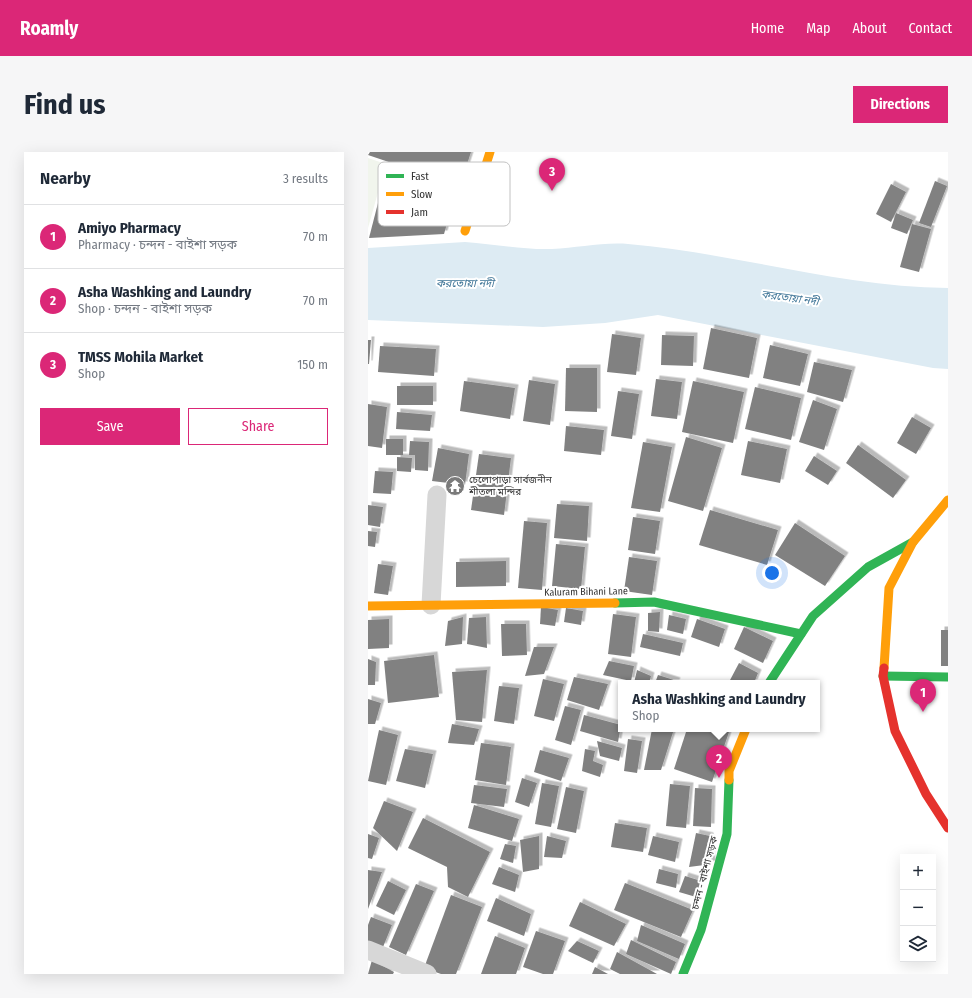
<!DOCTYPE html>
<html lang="en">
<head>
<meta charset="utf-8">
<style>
	:root { --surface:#fff; --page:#f6f6f7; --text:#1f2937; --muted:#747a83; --line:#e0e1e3; --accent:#db2777 }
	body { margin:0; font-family:"Fira Sans Condensed","Noto Sans Bengali",sans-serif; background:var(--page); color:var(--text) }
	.controls { position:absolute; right:12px; bottom:12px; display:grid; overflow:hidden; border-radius:0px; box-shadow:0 4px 16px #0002 }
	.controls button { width:36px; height:36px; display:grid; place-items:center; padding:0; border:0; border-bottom:1px solid var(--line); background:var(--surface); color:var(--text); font:20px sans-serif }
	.you { position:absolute; left:404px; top:421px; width:14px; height:14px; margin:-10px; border:3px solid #fff; border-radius:50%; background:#1a73e8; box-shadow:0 0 0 6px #1a73e833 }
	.badge { display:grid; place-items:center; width:26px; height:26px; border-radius:50%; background:var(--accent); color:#fff; font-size:13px; font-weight:700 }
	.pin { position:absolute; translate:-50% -33px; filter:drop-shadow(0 1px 2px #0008) }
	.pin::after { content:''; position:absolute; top:21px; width:14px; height:12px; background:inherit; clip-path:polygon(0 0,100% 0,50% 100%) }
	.popup { position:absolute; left:250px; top:528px; width:202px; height:52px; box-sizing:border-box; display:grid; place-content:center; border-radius:0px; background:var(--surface); filter:drop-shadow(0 1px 3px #0005); font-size:13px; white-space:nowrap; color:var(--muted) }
	.popup b { font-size:15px; color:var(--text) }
	.popup::after { content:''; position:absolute; left:50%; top:100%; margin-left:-8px; border:8px solid transparent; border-top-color:var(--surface) }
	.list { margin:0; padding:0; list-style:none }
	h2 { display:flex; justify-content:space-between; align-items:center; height:52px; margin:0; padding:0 16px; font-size:17px }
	h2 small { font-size:13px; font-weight:400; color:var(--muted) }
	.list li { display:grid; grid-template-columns:26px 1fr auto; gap:12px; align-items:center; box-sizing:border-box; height:64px; padding:0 16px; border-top:1px solid var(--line) }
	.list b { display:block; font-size:15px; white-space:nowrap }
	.list p { margin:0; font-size:13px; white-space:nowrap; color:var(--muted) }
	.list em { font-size:13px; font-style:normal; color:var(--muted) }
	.actions { display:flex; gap:8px; padding:12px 16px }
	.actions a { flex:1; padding:9px 0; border:1px solid var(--accent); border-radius:0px; text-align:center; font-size:14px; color:var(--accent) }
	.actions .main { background:var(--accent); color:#fff }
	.icon { flex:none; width:22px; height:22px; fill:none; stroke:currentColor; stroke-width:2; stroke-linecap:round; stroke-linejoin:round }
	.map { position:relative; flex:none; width:580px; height:822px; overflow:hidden; border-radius:0px }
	header { display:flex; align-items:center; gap:24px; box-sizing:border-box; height:56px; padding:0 20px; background:var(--accent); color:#fff }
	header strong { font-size:19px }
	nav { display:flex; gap:22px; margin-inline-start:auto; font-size:14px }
	.intro { display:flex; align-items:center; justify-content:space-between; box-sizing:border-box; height:96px; padding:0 24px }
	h1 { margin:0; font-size:28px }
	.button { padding:10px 18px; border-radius:0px; background:var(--accent); color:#fff; font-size:14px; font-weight:700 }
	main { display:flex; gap:24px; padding:0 24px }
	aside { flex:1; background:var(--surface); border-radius:0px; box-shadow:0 4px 16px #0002 }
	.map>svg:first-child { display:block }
	.green { fill:#f1f5ed }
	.water { fill:#ddebf3 }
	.building { fill:#818181; filter:url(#shadow) }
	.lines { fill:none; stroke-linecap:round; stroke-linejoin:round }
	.street { stroke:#d7d7d7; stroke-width:19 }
	.fast { stroke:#30b455; stroke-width:9 }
	.slow { stroke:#ff9f0a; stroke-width:9 }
	.jam { stroke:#e5322d; stroke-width:9 }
	.labels { text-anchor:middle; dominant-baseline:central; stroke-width:4; stroke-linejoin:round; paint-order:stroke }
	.poi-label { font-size:10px; fill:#333; stroke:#fff; text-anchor:start }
	.street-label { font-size:10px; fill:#333; stroke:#fff }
	.water-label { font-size:11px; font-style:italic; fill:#3f7597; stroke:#fff }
	.key { fill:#fff; stroke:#c2c2c2; stroke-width:1 }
	.key-label { font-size:11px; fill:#333 }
</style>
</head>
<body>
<header>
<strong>Roamly</strong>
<nav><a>Home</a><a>Map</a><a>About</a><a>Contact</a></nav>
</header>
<div class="intro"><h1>Find us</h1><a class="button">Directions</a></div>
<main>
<aside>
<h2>Nearby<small>3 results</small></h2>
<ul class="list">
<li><span class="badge">1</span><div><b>Amiyo Pharmacy</b><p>Pharmacy · চন্দন - বাইশা সড়ক</p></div><em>70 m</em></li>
<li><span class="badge">2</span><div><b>Asha Washking and Laundry</b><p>Shop · চন্দন - বাইশা সড়ক</p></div><em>70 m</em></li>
<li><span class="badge">3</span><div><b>TMSS Mohila Market</b><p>Shop</p></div><em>150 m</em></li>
</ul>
<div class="actions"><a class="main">Save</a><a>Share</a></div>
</aside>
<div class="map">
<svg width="580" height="822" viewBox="0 0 580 822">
	<defs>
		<filter id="shadow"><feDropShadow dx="3.5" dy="-3.5" stdDeviation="0" flood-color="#0004"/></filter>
	</defs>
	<rect width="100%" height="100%" fill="#fff"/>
	<path class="green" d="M 0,6 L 18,12 L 0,76 Z"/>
	<path class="water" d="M 97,90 C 126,92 156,98 184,97 C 209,96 235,90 260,92 C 367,101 472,135 580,136 L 580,217 L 565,216 L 290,163 L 237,171 L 175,175 L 0,168 L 0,96 Z"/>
	<g class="building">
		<path d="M 2,0 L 103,0 L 92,34 L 0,3 Z"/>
		<path d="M 19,16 L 89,37 L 76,82 L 1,86 Z"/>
		<path d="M 567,29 L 579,34 L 563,75 L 551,71 Z"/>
		<path d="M 523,32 L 538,40 L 523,70 L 508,62 Z"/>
		<path d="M 528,61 L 545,68 L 539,82 L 523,76 Z"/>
		<path d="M 544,72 L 563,77 L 551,120 L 532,115 Z"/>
		<path d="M 343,176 L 389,186 L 381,226 L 335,217 Z"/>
		<path d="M 244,182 L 273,186 L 268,223 L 239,220 Z"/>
		<path d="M 294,183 L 326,184 L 325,214 L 293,213 Z"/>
		<path d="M 0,188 L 3,188 L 1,212 L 0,212 Z"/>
		<path d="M 402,193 L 440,202 L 432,234 L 395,226 Z"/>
		<path d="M 12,194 L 68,197 L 66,224 L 10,220 Z"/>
		<path d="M 446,210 L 484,218 L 475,250 L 439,240 Z"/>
		<path d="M 198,216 L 229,216 L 229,260 L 197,259 Z"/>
		<path d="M 288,227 L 314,230 L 309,267 L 283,264 Z"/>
		<path d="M 161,228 L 187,232 L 182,273 L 155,269 Z"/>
		<path d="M 96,229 L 147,236 L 142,267 L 92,259 Z"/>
		<path d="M 325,229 L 376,240 L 365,291 L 314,280 Z"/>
		<rect x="29" y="234" width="36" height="19"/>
		<path d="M 387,235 L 433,246 L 423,288 L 377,277 Z"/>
		<path d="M 250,239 L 271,242 L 264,287 L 243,284 Z"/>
		<path d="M 445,248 L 469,257 L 456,298 L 431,290 Z"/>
		<path d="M 0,252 L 19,255 L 14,296 L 0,294 Z"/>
		<path d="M 29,260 L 64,263 L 62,279 L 28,277 Z"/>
		<path d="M 544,265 L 563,276 L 548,302 L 529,291 Z"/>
		<path d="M 198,274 L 236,278 L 233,303 L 196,299 Z"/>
		<path d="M 318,285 L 354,296 L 335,359 L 300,349 Z"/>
		<rect x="18" y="287" width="17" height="16"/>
		<path d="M 42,289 L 61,290 L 60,319 L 47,318 L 47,303 L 41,303 Z"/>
		<path d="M 380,289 L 419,297 L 412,331 L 373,323 Z"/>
		<path d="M 275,290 L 304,295 L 292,360 L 263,356 Z"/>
		<path d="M 490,293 L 538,328 L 525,346 L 478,311 Z"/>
		<path d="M 70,296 L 101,302 L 97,333 L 64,329 Z"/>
		<path d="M 111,302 L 143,306 L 136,363 L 103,358 Z"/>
		<path d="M 446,304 L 469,319 L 460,333 L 437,319 Z"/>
		<path d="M 29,305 L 44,306 L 43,320 L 29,319 Z"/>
		<path d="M 7,319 L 25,320 L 23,342 L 5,341 Z"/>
		<path d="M 189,352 L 221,354 L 219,389 L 186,386 Z"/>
		<path d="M 0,353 L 15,355 L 12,375 L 0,373 Z"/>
		<path d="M 342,358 L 410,378 L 399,413 L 331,393 Z"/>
		<path d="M 265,365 L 292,369 L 287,402 L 260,398 Z"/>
		<path d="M 156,369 L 179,371 L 174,438 L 150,436 Z"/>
		<path d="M 427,371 L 477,404 L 457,434 L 407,403 Z"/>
		<path d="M 0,379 L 9,380 L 7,395 L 0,394 Z"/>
		<path d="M 188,392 L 217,395 L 213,437 L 184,434 Z"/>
		<path d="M 261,405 L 289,409 L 284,443 L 256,439 Z"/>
		<path d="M 138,409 L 138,434 L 88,435 L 88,410 Z"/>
		<path d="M 10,412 L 25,414 L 20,443 L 6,441 Z"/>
		<path d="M 173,455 L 190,458 L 187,474 L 172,472 Z"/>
		<path d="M 198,456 L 215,459 L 213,473 L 196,470 Z"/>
		<path d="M 292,460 L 291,480 L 280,479 L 280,461 Z"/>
		<path d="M 245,462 L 268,465 L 263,505 L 240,502 Z"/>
		<path d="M 301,463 L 318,467 L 315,482 L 299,478 Z"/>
		<path d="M 95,465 L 94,492 L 77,494 L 80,469 Z"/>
		<path d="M 118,465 L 119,496 L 99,492 L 101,466 Z"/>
		<path d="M 21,467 L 21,496 L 0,497 L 0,468 Z"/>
		<path d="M 329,467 L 357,477 L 351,495 L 323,485 Z"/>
		<path d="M 133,472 L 158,472 L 159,503 L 134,504 Z"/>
		<path d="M 376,475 L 405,489 L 395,511 L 366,497 Z"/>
		<rect x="573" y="478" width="7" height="36"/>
		<path d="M 275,482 L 315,491 L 312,504 L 272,495 Z"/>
		<path d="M 166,495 L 186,495 L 176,522 L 157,524 Z"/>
		<path d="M 66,503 L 71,545 L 20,551 L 16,509 Z"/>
		<path d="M 0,507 L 8,510 L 7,533 L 0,533 Z"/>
		<path d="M 241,509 L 266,514 L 263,529 L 235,523 Z"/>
		<path d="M 371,511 L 390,521 L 386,531 L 361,530 Z"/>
		<path d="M 119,518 L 114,570 L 88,568 L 84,520 Z"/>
		<path d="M 269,518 L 283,524 L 281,531 L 266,531 Z"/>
		<path d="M 290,523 L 309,529 L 308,531 L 287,531 Z"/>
		<path d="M 206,525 L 240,532 L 231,558 L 199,548 Z"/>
		<path d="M 175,527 L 196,532 L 186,569 L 166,564 Z"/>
		<path d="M 131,534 L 151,536 L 146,572 L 126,569 Z"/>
		<path d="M 0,547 L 13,551 L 7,572 L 0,572 Z"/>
		<path d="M 197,554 L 213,558 L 203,593 L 187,588 Z"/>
		<path d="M 216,563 L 253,573 L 250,590 L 212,579 Z"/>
		<path d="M 84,572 L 111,577 L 106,593 L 80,591 Z"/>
		<path d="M 284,577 L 306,577 L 293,618 L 276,618 Z"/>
		<path d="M 319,577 L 362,577 L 344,630 L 306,617 Z"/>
		<path d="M 11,578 L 30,583 L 18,633 L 0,629 Z"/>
		<path d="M 260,587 L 274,589 L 269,621 L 256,619 Z"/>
		<path d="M 229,589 L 254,596 L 251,609 L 232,604 Z"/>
		<path d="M 113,591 L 143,595 L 138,633 L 107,628 Z"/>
		<path d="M 37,597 L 65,602 L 57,636 L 28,629 Z"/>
		<path d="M 217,597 L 227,599 L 225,609 L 235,613 L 232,625 L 214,619 Z"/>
		<path d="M 172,598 L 201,606 L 193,629 L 166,620 Z"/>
		<path d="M 154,626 L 169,631 L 161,655 L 147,650 Z"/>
		<path d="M 174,631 L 191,634 L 183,675 L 167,672 Z"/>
		<path d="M 302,632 L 322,634 L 318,676 L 298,674 Z"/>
		<path d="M 106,633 L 139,637 L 136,655 L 103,651 Z"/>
		<path d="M 198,635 L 216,639 L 208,681 L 189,677 Z"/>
		<path d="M 327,636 L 344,637 L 343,675 L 325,674 Z"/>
		<path d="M 16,649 L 45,660 L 29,699 L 5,676 Z"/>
		<path d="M 106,653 L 151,667 L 144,689 L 100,676 Z"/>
		<path d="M 55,666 L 122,700 L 100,745 L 80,735 L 79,715 L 40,696 Z"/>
		<path d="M 247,671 L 279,676 L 275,700 L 243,695 Z"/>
		<path d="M 328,681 L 342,684 L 344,712 L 321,715 Z"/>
		<path d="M 0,682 L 11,686 L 4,707 L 0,706 Z"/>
		<path d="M 171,684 L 171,717 L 155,720 L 152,688 Z"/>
		<path d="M 179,684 L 198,689 L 194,706 L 176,705 Z"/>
		<path d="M 285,684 L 311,690 L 307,710 L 280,703 Z"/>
		<path d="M 137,692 L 148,694 L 145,711 L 132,707 Z"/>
		<path d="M 131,715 L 151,723 L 147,740 L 124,732 Z"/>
		<path d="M 291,717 L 310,722 L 308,736 L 288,731 Z"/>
		<path d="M 0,718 L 14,720 L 0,757 Z"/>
		<path d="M 317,724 L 333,729 L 328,745 L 311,740 Z"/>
		<path d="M 20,729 L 38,738 L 26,763 L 8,754 Z"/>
		<path d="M 257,731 L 325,758 L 313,785 L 246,758 Z"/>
		<path d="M 48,732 L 66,739 L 38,803 L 21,795 Z"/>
		<path d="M 83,743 L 114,755 L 88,822 L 73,822 L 56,816 Z"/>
		<path d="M 128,746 L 163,762 L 156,784 L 119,769 Z"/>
		<path d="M 212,750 L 258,772 L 246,794 L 201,774 Z"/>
		<path d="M 3,765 L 24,773 L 15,795 L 0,789 L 0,773 Z"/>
		<path d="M 273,773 L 317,792 L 311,807 L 269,789 Z"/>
		<path d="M 168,779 L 197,789 L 185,822 L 175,822 L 155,815 Z"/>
		<path d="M 127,784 L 157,796 L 148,822 L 113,822 Z"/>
		<path d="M 263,788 L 308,810 L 303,822 L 258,802 Z"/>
		<path d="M 209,789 L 231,799 L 225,811 L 200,799 Z"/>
		<path d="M 249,800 L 289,822 L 252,822 L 242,817 Z"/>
		<path d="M 4,808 L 26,820 L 25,822 L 0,822 Z"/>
		<path d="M 227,815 L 240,822 L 224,822 Z"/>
	</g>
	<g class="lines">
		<g class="street">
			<path d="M 63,453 L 69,343"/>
			<path d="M 0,798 L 59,822"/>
		</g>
		<g class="fast">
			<path d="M 247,451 L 286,450 L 433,482"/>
			<path d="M 515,524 L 580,525"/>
			<path d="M 401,531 L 445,464 L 500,415 L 545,390"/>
			<path d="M 315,822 L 333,778 L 359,682 L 361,628"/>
		</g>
		<g class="slow">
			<path d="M 97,79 L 122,0"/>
			<path d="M 0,454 L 247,451"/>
			<path d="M 516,516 L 521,436 L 545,390 L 580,348"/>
			<path d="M 361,628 L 361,619 L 378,577"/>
		</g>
		<path class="jam" d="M 516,516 L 515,524 L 527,579 L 558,642 L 580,676"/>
	</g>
	<defs>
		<g id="temple-disc" transform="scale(1)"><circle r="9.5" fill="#7a7a7a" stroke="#fff"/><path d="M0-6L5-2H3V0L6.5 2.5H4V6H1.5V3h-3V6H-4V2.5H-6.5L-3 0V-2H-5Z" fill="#fff"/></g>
	</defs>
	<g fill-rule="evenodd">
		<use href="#temple-disc" x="87" y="334"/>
	</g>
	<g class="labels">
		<g class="poi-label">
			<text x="101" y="328">চেলোপাড়া সার্বজনীন<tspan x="101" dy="12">শীতলা মন্দির</tspan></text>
		</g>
		<g class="street-label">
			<text transform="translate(218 440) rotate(-1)">Kaluram Bihani Lane</text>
			<text transform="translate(337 721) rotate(-75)">চন্দন - বাইশা সড়ক</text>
		</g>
		<g class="water-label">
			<text x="97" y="131">করতোয়া নদী</text>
			<text transform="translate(422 146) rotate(8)">করতোয়া নদী</text>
		</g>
	</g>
	<rect x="10" y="10" width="132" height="64" rx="6" class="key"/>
	<rect x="18" y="22" width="18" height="4" fill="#30b455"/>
	<rect x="18" y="40" width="18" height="4" fill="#ff9f0a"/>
	<rect x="18" y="58" width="18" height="4" fill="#e5322d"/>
	<g class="key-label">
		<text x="43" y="28">Fast</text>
		<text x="43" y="46">Slow</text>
		<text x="43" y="64">Jam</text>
	</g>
</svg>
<div class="controls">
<button>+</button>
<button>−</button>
<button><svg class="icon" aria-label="layers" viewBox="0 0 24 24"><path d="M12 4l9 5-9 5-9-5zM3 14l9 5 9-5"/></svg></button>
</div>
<div class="you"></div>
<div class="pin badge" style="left:555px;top:560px">1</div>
<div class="pin badge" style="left:351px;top:626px">2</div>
<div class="popup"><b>Asha Washking and Laundry</b>Shop</div>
<div class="pin badge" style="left:184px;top:39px">3</div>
</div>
</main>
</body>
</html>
